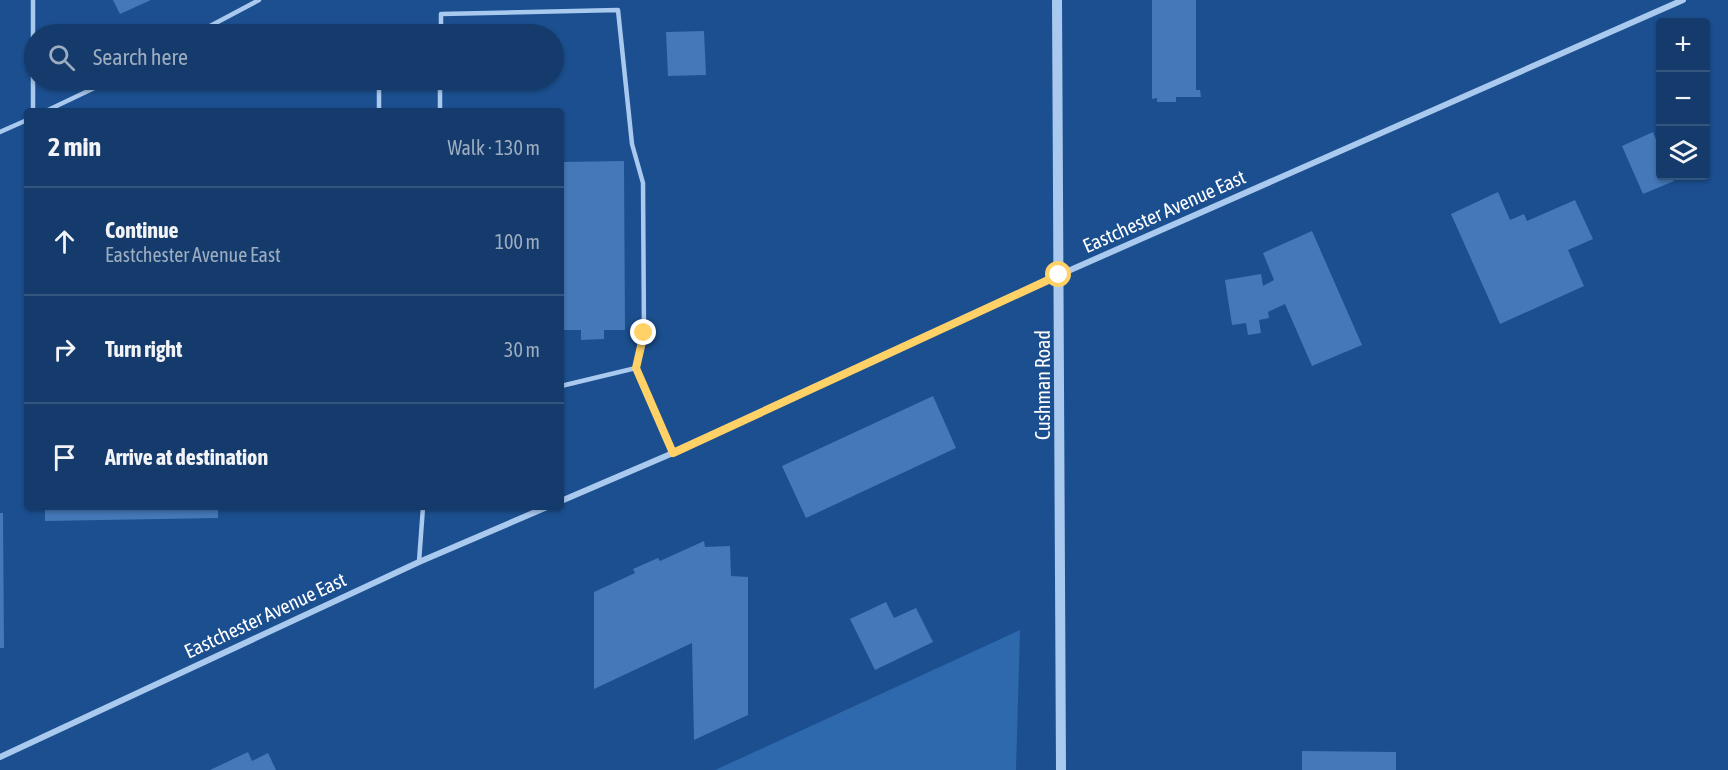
<!DOCTYPE html>
<html lang="en">
<head>
<meta charset="utf-8">
<style>
	:root { --surface:#143b6b; --page:#214673; --text:#f1f3f6; --muted:#9dadc1; --line:#33557e }
	body { margin:0; font-family:"Asap Condensed",sans-serif; background:var(--page); color:var(--text) }
	.controls { position:absolute; right:18px; top:18px; display:grid; overflow:hidden; border-radius:6px; box-shadow:0 2px 4px #0004 }
	.controls button { width:54px; height:54px; display:grid; place-items:center; padding:0; border:0; border-bottom:2px solid var(--line); background:var(--surface); color:var(--text); font:30px sans-serif }
	.stop { position:absolute; width:18px; height:18px; margin:-14px; border:4px solid #ffd166; border-radius:50%; background:#fff }
	.stop.end { background:#ffd166; border-color:#fff; box-shadow:0 2px 6px #0008 }
	.list { margin:0; padding:0; list-style:none }
	h2 { display:flex; justify-content:space-between; align-items:center; height:78px; margin:0; padding:0 24px; font-size:26px }
	h2 small { font-size:20px; font-weight:400; color:var(--muted) }
	.list li { display:grid; grid-template-columns:39px 1fr auto; gap:18px; align-items:center; box-sizing:border-box; height:108px; padding:0 24px; border-top:2px solid var(--line) }
	.list b { display:block; font-size:22px; white-space:nowrap }
	.list p { margin:0; font-size:20px; white-space:nowrap; color:var(--muted) }
	.list em { font-size:20px; font-style:normal; color:var(--muted) }
	.icon { flex:none; width:33px; height:33px; fill:none; stroke:currentColor; stroke-width:2; stroke-linecap:round; stroke-linejoin:round }
	.map { position:relative; flex:none; width:1728px; height:770px; overflow:hidden }
	.search { position:absolute; background:var(--surface); box-shadow:0 2px 4px #0004; left:24px; top:24px; width:540px; height:66px; display:flex; align-items:center; gap:15px; box-sizing:border-box; padding:0 21px; border-radius:33px; color:var(--muted); font-size:22px }
	.panel { position:absolute; background:var(--surface); box-shadow:0 2px 4px #0004; left:24px; top:108px; width:540px; height:402px; border-radius:6px }
	.map>svg:first-child { display:block }
	.green { fill:#2e69ad }
	.building { fill:#4478b7 }
	.lines { fill:none; stroke-linecap:round; stroke-linejoin:round }
	.service { stroke:#a9c9ee; stroke-width:4.5 }
	.minor { stroke:#a9c9ee; stroke-width:6 }
	.tertiary { stroke:#a9c9ee; stroke-width:10 }
	.route { stroke:#ffd166; stroke-width:8 }
	.labels { text-anchor:middle; dominant-baseline:central; stroke-width:6; stroke-linejoin:round; paint-order:stroke }
	.street-label { font-size:20px; fill:#fff; stroke:#1b4f8f }
</style>
</head>
<body>
<div class="map">
<svg width="1728" height="770" viewBox="0 0 1728 770">
	<rect width="100%" height="100%" fill="#1b4f8f"/>
	<path class="green" d="M 1020,630 L 1016,770 L 715,770 Z"/>
	<g class="building">
		<path d="M 113,0 L 151,0 L 120,14 Z"/>
		<path d="M 1152,0 L 1196,0 L 1196,90 L 1200,90 L 1201,97 L 1176,97 L 1176,102 L 1157,102 L 1157,98 L 1152,99 Z"/>
		<path d="M 704,31 L 706,75 L 668,76 L 666,32 Z"/>
		<path d="M 1653,132 L 1660,150 L 1660,176 L 1672,176 L 1674,181 L 1643,194 L 1622,146 Z"/>
		<path d="M 624,161 L 625,330 L 604,330 L 604,339 L 581,340 L 581,330 L 561,330 L 561,162 Z"/>
		<path d="M 1498,192 L 1510,220 L 1524,214 L 1527,221 L 1575,200 L 1593,239 L 1568,250 L 1584,286 L 1500,324 L 1451,214 Z"/>
		<path d="M 1312,231 L 1362,345 L 1312,366 L 1285,304 L 1268,312 L 1269,318 L 1259,320 L 1261,333 L 1248,335 L 1246,323 L 1232,325 L 1225,280 L 1261,274 L 1263,286 L 1274,280 L 1263,253 Z"/>
		<path d="M 933,396 L 956,448 L 806,518 L 782,466 Z"/>
		<path d="M 45,507 L 218,507 L 218,518 L 45,521 Z"/>
		<path d="M 0,513 L 3,513 L 4,648 L 0,648 Z"/>
		<path d="M 704,541 L 705,547 L 730,546 L 731,576 L 748,577 L 748,715 L 694,740 L 692,643 L 594,689 L 594,592 L 635,573 L 633,569 L 658,558 L 660,561 Z"/>
		<path d="M 886,602 L 894,618 L 916,608 L 933,642 L 875,670 L 850,619 Z"/>
		<path d="M 1302,751 L 1396,752 L 1396,770 L 1302,770 Z"/>
		<path d="M 248,752 L 252,761 L 268,753 L 276,770 L 210,770 Z"/>
	</g>
	<g class="lines">
		<g class="service">
			<path d="M 33,0 L 33,111"/>
			<path d="M 195,34 L 259,0"/>
			<path d="M 441,34 L 441,14 L 618,10 L 632,144 L 643,183 L 644,333 L 636,368"/>
			<path d="M 288,84 L 379,81 L 379,111"/>
			<path d="M 46,111 L 111,80"/>
			<path d="M 440,111 L 440,80"/>
			<path d="M 0,132 L 27,120"/>
			<path d="M 561,386 L 636,368 L 673,453"/>
			<path d="M 419,562 L 423,507"/>
		</g>
		<g class="minor">
			<path d="M 561,501 L 673,453 L 1059,275 L 1683,0"/>
			<path d="M 0,757 L 419,562 L 547,507"/>
		</g>
		<path class="tertiary" d="M 1057,0 L 1061,770"/>
	</g>
	<g class="lines">
		<path class="route" d="M 644,333 L 636,368 L 673,453 L 1059,275"/>
	</g>
	<g class="labels">
		<g class="street-label">
			<text transform="translate(1164 211) rotate(-24)">Eastchester Avenue East</text>
			<text transform="translate(1042 385) rotate(-90)">Cushman Road</text>
			<text transform="translate(265 615) rotate(-25)">Eastchester Avenue East</text>
		</g>
	</g>
</svg>
<div class="controls">
<button>+</button>
<button>−</button>
<button><svg class="icon" aria-label="layers" viewBox="0 0 24 24"><path d="M12 4l9 5-9 5-9-5zM3 14l9 5 9-5"/></svg></button>
</div>
<div class="stop" style="left:1059px;top:275px"></div>
<div class="stop end" style="left:644px;top:333px"></div>
<div class="search"><svg class="icon" aria-label="search" viewBox="0 0 24 24"><circle cx="10" cy="10" r="6"/><path d="M15 15l6 6"/></svg>Search here</div>
<section class="panel">
<h2>2 min<small>Walk · 130 m</small></h2>
<ul class="list">
<li><svg class="icon" aria-label="ahead" viewBox="0 0 24 24"><path d="M12 20V5M6 11l6-6 6 6"/></svg><div><b>Continue</b><p>Eastchester Avenue East</p></div><em>100 m</em></li>
<li><svg class="icon" aria-label="right" viewBox="0 0 24 24"><path d="M7 20v-9h11M14 6l5 5-5 5"/></svg><div><b>Turn right</b></div><em>30 m</em></li>
<li><svg class="icon" aria-label="arrive" viewBox="0 0 24 24"><path d="M6 21V4h12l-3 4 3 4H6"/></svg><div><b>Arrive at destination</b></div></li>
</ul>
</section>
</div>
</body>
</html>
